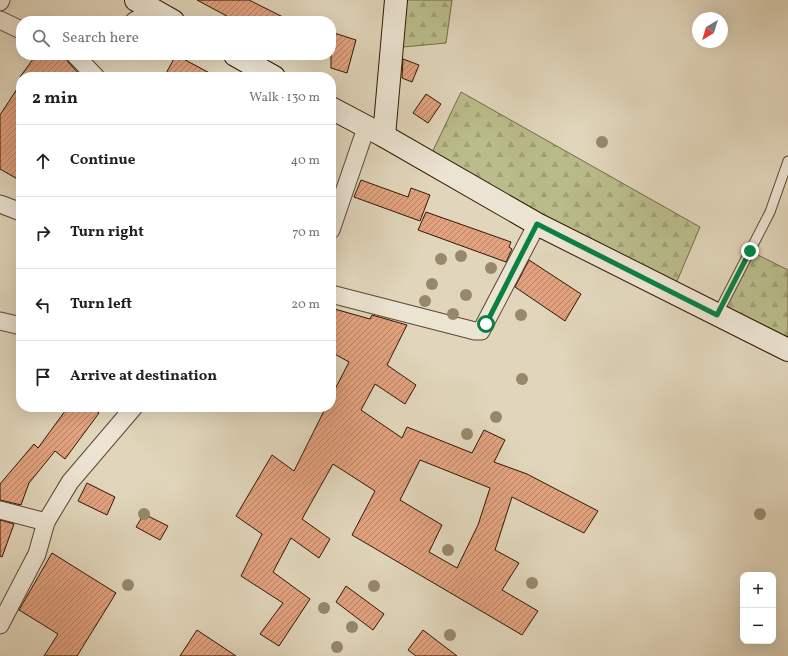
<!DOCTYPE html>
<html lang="en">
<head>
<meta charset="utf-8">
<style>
	:root { --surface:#fff; --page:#f6f6f6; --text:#202124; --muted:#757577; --line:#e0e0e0 }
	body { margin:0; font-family:Vollkorn,serif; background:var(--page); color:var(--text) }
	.controls { position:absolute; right:12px; bottom:12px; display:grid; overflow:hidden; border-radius:8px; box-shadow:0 4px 16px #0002 }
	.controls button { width:36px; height:36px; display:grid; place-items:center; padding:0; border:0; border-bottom:1px solid var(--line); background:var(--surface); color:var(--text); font:20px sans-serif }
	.compass { position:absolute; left:692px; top:12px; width:36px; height:36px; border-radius:50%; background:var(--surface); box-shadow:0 4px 16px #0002; rotate:218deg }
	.stop { position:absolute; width:12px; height:12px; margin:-9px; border:3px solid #0b8043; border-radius:50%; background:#fff }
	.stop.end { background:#0b8043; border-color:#fff; box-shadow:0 1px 4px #0008 }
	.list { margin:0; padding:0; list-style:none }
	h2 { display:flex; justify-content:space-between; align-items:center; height:52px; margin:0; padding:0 16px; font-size:17px }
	h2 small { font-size:13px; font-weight:400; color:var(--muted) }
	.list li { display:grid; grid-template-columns:26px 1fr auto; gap:12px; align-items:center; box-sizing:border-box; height:72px; padding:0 16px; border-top:1px solid var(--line) }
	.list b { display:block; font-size:15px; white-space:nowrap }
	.list em { font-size:13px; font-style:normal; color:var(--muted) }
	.icon { flex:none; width:22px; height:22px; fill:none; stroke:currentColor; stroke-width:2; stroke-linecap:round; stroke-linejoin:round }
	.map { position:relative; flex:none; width:788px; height:656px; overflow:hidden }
	.search { position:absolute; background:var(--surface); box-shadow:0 4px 16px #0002; left:16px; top:16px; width:320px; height:44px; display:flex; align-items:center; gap:10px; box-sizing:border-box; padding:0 14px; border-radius:16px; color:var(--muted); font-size:15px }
	.panel { position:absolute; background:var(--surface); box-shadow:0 4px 16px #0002; left:16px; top:72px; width:320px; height:340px; border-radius:16px }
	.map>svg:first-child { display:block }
	.forest { fill:url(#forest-firs); stroke:#746a46 }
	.building { fill:url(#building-hatch); stroke:#2f1700; fill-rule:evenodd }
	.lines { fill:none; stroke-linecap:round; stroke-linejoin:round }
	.lane-casing { stroke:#5c472f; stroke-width:11 }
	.street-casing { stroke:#5c472f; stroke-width:19 }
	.secondary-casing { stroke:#2f1700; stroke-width:24 }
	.lane { stroke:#ece4d3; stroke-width:9 }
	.street { stroke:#ece4d3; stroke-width:17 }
	.secondary { stroke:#ece4d3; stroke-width:22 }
	.tree { fill:#96886b }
	.route { stroke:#0b8043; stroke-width:5 }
</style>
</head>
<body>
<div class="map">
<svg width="788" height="656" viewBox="0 0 788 656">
	<defs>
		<pattern id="forest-firs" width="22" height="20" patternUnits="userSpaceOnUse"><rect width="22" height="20" fill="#babc8b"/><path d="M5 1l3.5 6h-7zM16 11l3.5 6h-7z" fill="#a0a176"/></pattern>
		<pattern id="building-hatch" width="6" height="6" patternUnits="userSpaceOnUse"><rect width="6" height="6" fill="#e2a27f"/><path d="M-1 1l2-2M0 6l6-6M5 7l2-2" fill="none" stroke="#b88366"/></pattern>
	</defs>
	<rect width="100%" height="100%" fill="#e1d6bb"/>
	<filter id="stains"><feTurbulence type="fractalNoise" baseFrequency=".005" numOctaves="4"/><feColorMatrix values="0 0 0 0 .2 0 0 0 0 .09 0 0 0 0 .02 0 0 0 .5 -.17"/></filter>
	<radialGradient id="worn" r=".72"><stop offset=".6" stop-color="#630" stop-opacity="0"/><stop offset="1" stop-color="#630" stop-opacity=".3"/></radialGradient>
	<g class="forest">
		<path d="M 396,0 L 452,0 L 446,43 L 392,48 Z"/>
		<path d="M 461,92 L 700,227 L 672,293 L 428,161 Z"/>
		<path d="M 750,251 L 788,270 L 788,350 L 717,315 Z"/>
	</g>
	<g class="building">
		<path d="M 197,0 L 249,0 L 291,21 L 236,21 Z"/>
		<path d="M 331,32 L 356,40 L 347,73 L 331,68 Z"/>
		<path d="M 36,55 L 65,55 L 68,62 L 82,77 L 20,77 Z"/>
		<path d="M 176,55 L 217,77 L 164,77 Z"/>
		<path d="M 403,59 L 419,65 L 412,82 L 402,78 Z"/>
		<path d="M 21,83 L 21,181 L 0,169 L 0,115 Z"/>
		<path d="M 426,94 L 441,104 L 428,123 L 413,113 Z"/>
		<path d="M 361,180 L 408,197 L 411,188 L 430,195 L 420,221 L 354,197 Z"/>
		<path d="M 426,212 L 511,242 L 509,247 L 512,249 L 506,262 L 418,230 Z"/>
		<path d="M 529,260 L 581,294 L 565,321 L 515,287 Z"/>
		<path d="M 331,308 L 370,319 L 372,315 L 407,325 L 387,365 L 416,385 L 405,404 L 375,384 L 361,410 L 402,438 L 407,427 L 472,453 L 484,430 L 505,440 L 494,462 L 527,474 L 598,511 L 584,533 L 512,497 L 495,550 L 519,563 L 502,590 L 538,611 L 522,635 L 352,535 L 375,491 L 333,464 L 302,519 L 330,539 L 319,558 L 291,538 L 273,572 L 310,599 L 279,646 L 260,634 L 283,603 L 241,576 L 262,534 L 236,516 L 272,455 L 294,471 L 326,407 L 331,407 L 331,397 L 349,362 L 331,352 ZM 420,460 L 490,488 L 478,525 L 457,568 L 429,552 L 442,525 L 400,500 Z"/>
		<path d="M 68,407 L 91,407 L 99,413 L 65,459 L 55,451 L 29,483 L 21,505 L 0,500 L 0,484 L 34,444 L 38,448 Z"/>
		<path d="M 87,483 L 115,497 L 107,515 L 78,501 Z"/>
		<path d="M 144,514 L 168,526 L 160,540 L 136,527 Z"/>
		<path d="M 0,520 L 14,524 L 2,557 L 0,556 Z"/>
		<path d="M 52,553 L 116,593 L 77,656 L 44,656 L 58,634 L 19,610 Z"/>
		<path d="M 346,586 L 384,614 L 373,630 L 336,602 Z"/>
		<path d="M 197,630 L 236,656 L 180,656 Z"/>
		<path d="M 423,630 L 457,656 L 416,656 L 408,650 Z"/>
	</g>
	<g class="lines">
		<g class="lane-casing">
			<path id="lane" d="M 717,315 L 770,212 L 788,161"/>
		</g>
		<g class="street-casing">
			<g id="street">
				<path d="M 0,2 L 1,0"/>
				<path d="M 0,20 L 21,30"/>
				<path d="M 134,21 L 153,10"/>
				<path d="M 75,55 L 96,77"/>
				<path d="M 0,204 L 21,212"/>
				<path d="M 331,230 L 366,128"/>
				<path d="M 331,294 L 475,331 L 481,331 L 537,224"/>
				<path d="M 0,321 L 21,326"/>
				<path d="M 0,510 L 46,522"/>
				<path d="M 0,625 L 37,554 L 46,522 L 70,482 L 134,407"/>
			</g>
		</g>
		<g class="secondary-casing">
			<g id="secondary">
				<path d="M 136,0 L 173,21"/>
				<path d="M 235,55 L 274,77"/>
				<path d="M 331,108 L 384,136 L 537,224 L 788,350"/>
				<path d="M 384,136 L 396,0"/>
			</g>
		</g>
		<use href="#lane" class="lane"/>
		<use href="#street" class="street"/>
		<use href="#secondary" class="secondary"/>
	</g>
	<g class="tree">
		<circle cx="602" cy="142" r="6"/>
		<circle cx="461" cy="256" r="6"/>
		<circle cx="441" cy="259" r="6"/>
		<circle cx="491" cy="268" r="6"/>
		<circle cx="432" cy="284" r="6"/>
		<circle cx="466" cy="295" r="6"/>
		<circle cx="425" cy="301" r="6"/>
		<circle cx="453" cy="314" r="6"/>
		<circle cx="521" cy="315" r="6"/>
		<circle cx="522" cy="379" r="6"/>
		<circle cx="496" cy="417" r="6"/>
		<circle cx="467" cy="434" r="6"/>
		<circle cx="144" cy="514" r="6"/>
		<circle cx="760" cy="514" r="6"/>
		<circle cx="448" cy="550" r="6"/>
		<circle cx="532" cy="583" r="6"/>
		<circle cx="128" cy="585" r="6"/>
		<circle cx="374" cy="586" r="6"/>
		<circle cx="324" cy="608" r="6"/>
		<circle cx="352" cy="627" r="6"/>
		<circle cx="450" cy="635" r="6"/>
		<circle cx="337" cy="647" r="6"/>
	</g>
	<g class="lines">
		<path class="route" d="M 486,324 L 537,224 L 717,315 L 750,251"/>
	</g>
	<rect width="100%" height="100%" filter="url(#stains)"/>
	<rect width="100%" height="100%" fill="url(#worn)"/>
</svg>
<div class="controls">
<button>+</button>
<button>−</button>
</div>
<svg class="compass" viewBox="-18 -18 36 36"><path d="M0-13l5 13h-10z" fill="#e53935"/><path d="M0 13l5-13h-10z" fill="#757577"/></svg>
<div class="stop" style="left:486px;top:324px"></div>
<div class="stop end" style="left:750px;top:251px"></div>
<div class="search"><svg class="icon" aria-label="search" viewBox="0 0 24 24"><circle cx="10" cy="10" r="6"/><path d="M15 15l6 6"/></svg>Search here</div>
<section class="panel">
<h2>2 min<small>Walk · 130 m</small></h2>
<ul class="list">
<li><svg class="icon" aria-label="ahead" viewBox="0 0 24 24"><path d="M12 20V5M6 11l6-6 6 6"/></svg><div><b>Continue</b></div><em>40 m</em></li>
<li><svg class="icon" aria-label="right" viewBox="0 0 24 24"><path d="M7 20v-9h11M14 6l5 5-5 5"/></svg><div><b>Turn right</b></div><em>70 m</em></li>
<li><svg class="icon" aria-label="left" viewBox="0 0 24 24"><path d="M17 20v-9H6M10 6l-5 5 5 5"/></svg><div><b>Turn left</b></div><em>20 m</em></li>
<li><svg class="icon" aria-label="arrive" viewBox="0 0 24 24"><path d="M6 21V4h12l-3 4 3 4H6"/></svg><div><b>Arrive at destination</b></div></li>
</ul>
</section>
</div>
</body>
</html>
